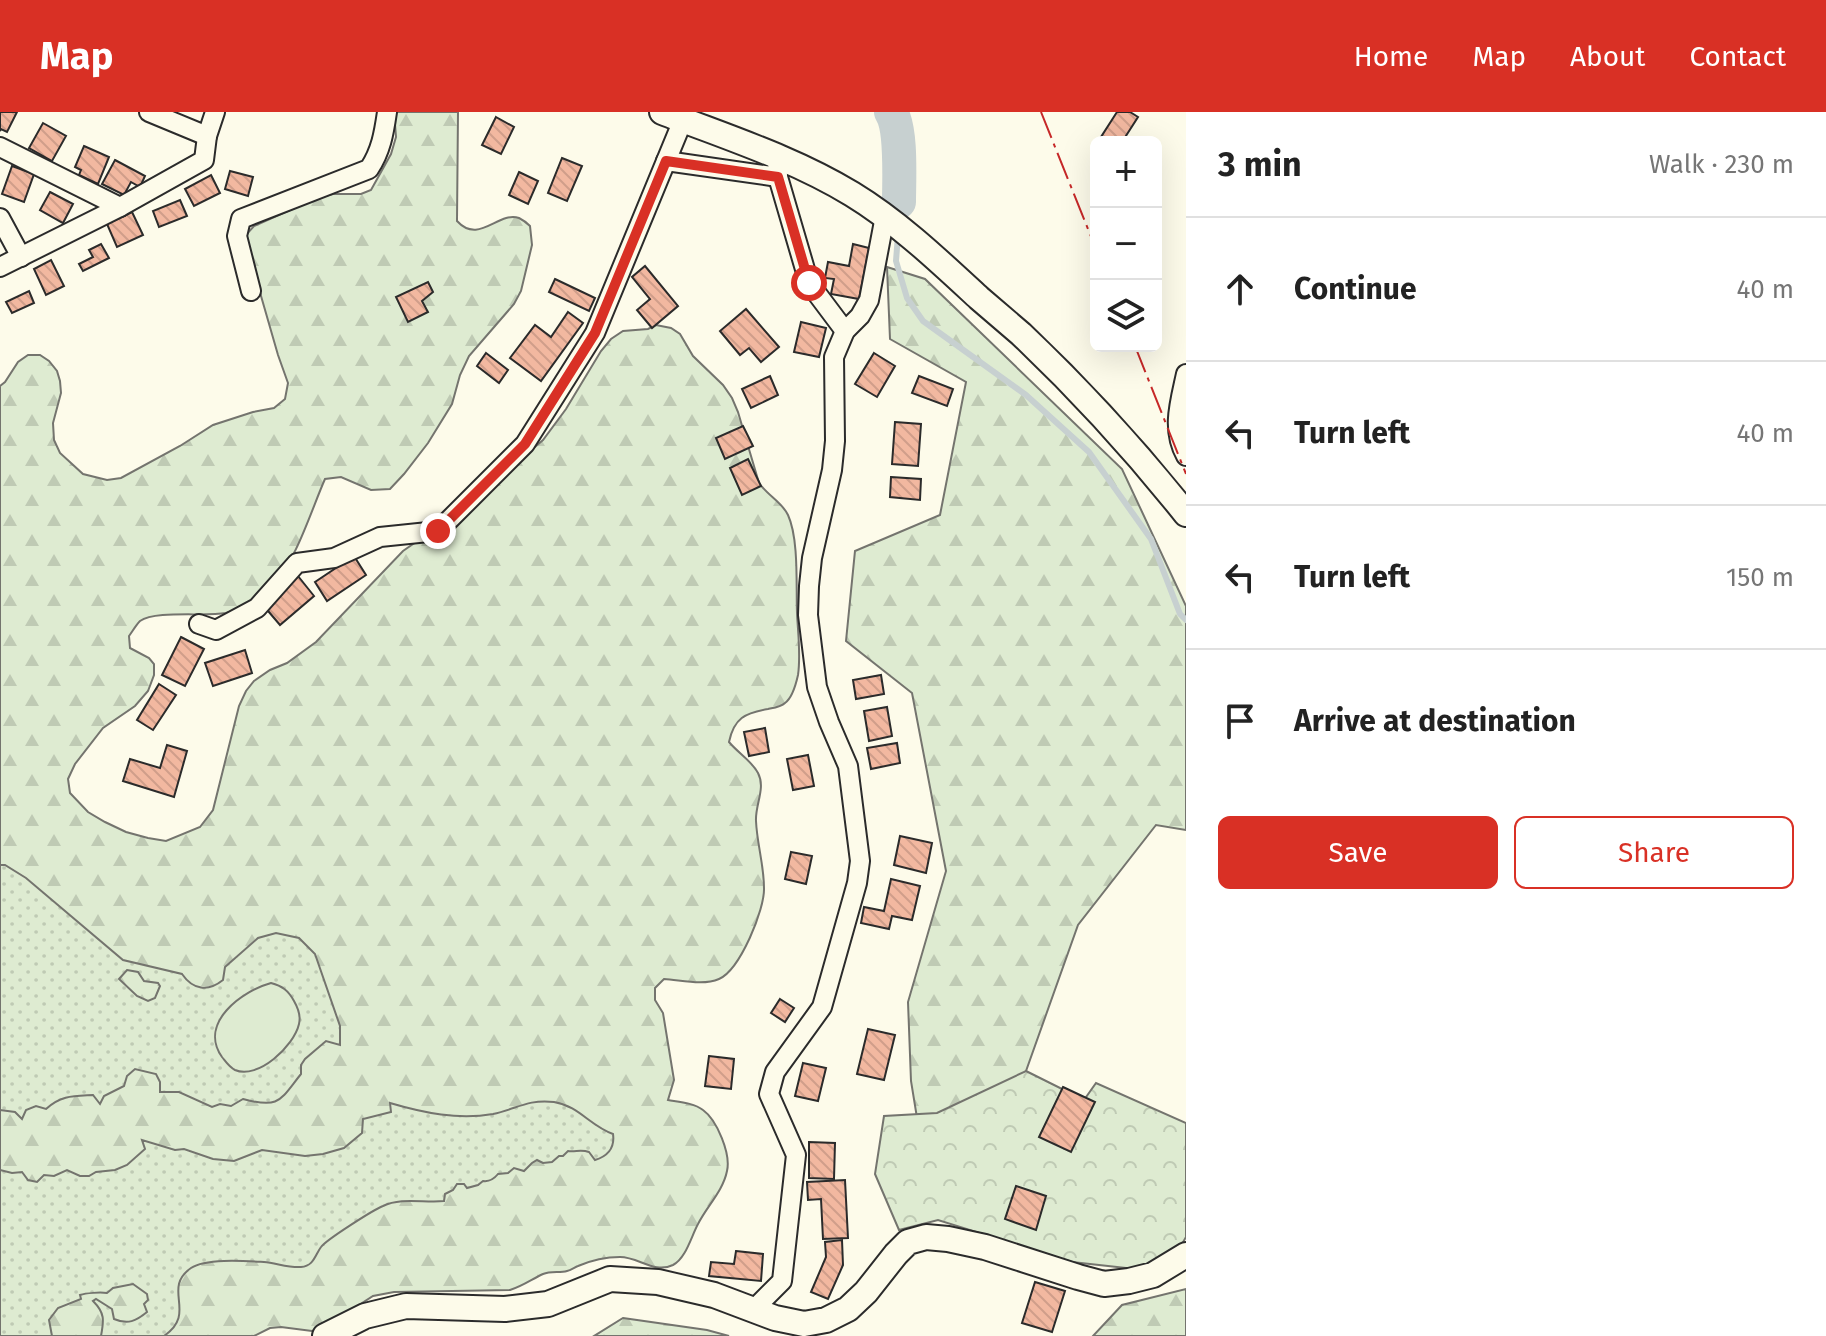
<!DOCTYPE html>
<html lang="en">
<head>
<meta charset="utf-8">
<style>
	:root { --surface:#fff; --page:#f2f2f2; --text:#222; --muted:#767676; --line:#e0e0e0; --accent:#d93025 }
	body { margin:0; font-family:"Fira Sans",sans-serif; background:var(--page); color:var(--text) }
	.controls { position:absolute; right:24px; top:24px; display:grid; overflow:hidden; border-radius:12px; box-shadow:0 8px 32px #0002 }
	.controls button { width:72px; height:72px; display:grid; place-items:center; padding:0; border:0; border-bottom:2px solid var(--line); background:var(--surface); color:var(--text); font:40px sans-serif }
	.stop { position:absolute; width:24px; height:24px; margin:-18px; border:6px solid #d93025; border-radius:50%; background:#fff }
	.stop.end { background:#d93025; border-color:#fff; box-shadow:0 2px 8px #0008 }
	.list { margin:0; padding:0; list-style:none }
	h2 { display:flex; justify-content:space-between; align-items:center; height:104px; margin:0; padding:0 32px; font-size:34px }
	h2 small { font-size:26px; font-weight:400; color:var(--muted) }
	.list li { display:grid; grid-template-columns:52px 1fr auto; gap:24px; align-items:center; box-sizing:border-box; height:144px; padding:0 32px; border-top:2px solid var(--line) }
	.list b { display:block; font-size:30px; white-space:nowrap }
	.list em { font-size:26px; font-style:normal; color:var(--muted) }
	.actions { display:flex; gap:16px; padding:24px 32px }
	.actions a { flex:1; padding:18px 0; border:2px solid var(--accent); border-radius:12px; text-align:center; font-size:28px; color:var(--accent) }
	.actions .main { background:var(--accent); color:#fff }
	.icon { flex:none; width:44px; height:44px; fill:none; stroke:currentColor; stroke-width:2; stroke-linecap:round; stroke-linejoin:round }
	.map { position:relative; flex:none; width:1186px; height:1224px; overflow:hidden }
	header { display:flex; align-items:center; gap:48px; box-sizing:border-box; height:112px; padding:0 40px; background:var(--accent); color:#fff }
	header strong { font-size:38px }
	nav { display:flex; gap:44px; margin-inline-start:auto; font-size:28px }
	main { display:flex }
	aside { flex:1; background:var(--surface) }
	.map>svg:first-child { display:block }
	.grass { fill:url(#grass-dots); stroke:#74746e; stroke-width:2 }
	.forest { fill:url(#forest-firs); stroke:#74746e; stroke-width:2 }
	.park { fill:url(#park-crowns); stroke:#74746e; stroke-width:2 }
	.pitch { fill:#deebd1; stroke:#74746e; stroke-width:2 }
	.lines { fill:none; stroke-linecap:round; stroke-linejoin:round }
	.stream { stroke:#c7d0d0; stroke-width:6 }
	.river { stroke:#c7d0d0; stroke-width:34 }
	.building { fill:url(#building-back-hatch); stroke:#2b2b2b; stroke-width:2 }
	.street-casing { stroke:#2b2b2b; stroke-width:22 }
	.secondary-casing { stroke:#2b2b2b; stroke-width:28 }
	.street { stroke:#fdfbea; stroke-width:18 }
	.secondary { stroke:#fdfbea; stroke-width:24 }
	.power { stroke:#c62828; stroke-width:2; stroke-dasharray:28 6 4 6; stroke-linecap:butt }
	.route { stroke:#d93025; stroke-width:10 }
</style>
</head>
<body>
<header>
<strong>Map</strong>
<nav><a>Home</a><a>Map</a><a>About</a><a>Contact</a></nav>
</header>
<main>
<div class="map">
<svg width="1186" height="1224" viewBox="0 0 1186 1224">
	<defs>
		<pattern id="grass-dots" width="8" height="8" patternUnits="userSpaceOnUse" patternTransform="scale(2)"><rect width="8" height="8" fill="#deebd1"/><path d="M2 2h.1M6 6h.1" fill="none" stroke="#bfcab4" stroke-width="1.8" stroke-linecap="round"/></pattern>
		<pattern id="forest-firs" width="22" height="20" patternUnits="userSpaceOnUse" patternTransform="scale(2)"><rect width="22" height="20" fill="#deebd1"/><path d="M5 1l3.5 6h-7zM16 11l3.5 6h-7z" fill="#bfcab4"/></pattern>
		<pattern id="park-crowns" width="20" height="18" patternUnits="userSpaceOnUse" patternTransform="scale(2)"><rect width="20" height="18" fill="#deebd1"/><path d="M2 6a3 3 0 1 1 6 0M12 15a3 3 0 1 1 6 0" fill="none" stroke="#bfcab4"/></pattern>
		<pattern id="building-back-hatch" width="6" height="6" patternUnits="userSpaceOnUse" patternTransform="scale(2)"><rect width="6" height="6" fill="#f2b8a0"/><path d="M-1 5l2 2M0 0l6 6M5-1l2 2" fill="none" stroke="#d09e8a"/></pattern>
	</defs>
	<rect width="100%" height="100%" fill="#fdfbea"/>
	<path class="grass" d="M 0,693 L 608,884 L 636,1082 L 200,1224 L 0,1224 Z"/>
	<g class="forest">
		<path d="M 394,0 L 458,0 L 457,109 C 479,133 498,99 519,106 C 523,108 527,111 530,114 L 532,133 L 521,179 L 514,192 L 469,244 L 460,263 L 452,292 L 428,331 L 404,362 L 390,377 L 371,378 L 341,365 L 325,367 C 312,396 296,450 273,472 C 260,484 244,497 226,501 C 205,505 156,498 140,509 C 136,513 132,520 129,524 L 130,536 L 149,546 L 154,552 L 154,563 L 148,579 L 135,594 L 103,616 L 75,652 L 68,667 L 70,681 L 88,700 L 105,710 L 126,720 L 148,726 L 166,729 L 200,715 L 213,698 L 239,594 L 246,579 L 254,569 L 270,558 L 287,551 L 316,530 L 403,439 L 452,405 L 543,328 L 566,297 L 601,239 L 611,227 L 623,219 L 648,217 L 656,213 L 671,216 L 680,222 L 693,244 L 723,273 L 732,286 L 738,300 L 759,371 C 768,384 782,390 788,403 C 799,427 796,474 797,501 C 798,522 801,543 798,563 C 796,572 792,586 785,591 C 781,595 773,596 768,597 C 745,601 734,606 729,630 C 738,641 751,648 758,661 C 766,676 755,693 756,709 C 757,732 764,753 764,776 C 765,797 740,858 719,867 C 703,874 681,868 664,867 L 655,876 L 655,888 L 663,901 L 674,968 L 668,988 C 680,990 694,991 703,998 C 717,1008 731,1042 727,1059 C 723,1079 707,1094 698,1112 C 691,1125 686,1146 673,1153 C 654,1162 639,1145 620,1145 C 606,1145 592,1148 578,1154 C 575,1155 571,1158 567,1159 C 560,1161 551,1159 543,1162 C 532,1167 523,1174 510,1178 L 394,1180 L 373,1184 L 322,1217 L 312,1219 L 281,1215 L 270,1216 L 254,1224 L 164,1224 C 198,1201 161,1177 191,1156 C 206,1146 246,1149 264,1150 C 276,1151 289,1156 301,1155 C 314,1154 315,1143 321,1135 C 326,1128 373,1098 383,1094 C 401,1085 424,1091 444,1089 L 445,1082 L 453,1078 L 457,1072 L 464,1072 L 467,1076 L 478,1073 L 483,1069 C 490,1070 494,1067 498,1062 L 508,1061 L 514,1056 L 524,1059 L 532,1051 L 537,1048 L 543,1051 L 552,1050 L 559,1044 L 563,1044 L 568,1039 C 576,1040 581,1037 589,1040 L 595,1048 C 608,1044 615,1036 613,1022 C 590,1014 579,994 554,990 C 527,987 517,997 493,1002 C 458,1008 424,1001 390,991 L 391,1000 L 363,1007 L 362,1021 L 344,1036 L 323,1042 L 305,1044 L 262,1038 L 234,1049 L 213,1047 L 184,1037 L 175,1038 L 142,1028 L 145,1037 L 127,1053 L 115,1058 L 96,1060 L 89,1064 L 80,1064 L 67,1058 L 54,1064 L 44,1063 L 37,1070 L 28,1068 L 22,1060 L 12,1061 L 0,1058 L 0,998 L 15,1000 L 22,1007 L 26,998 L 36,994 L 46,997 C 61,983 74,984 93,983 L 100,992 L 104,984 L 124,974 L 127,964 L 135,957 L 156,962 L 160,970 L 160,980 L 179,980 L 212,995 L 220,992 L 231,994 L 243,987 C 280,997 280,988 301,962 L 301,953 L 305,947 L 326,929 L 340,933 L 340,914 L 315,842 L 299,826 L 276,821 L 258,826 L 225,855 L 223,868 C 208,880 193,878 182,862 L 123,848 L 26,766 L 5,753 L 0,753 L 0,274 L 5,270 L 18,250 L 28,243 L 40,243 L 49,249 L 57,259 L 60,269 L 61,281 L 53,311 L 54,328 L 60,341 L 83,362 L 107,368 L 121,366 L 180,334 L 213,313 L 253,300 L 274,296 L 285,287 L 288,271 L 278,243 L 244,125 L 254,114 L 317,86 L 333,82 L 361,82 L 371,78 L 391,42 L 396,25 Z"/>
		<path d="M 887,155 L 925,167 L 1122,357 L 1186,494 L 1186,718 L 1156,713 L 1078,813 L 1026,959 L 984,1009 L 918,1012 L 911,969 L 908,890 L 946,759 L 912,581 L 846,529 L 855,439 L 940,403 L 966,270 L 890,227 Z"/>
		<path d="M 127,858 L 138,860 L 144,869 L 158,871 L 160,874 L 155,886 L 148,889 L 137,884 L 119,867 Z"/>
		<path d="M 133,1172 L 147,1182 L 148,1188 L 144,1192 L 147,1200 C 136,1209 128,1213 114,1207 L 112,1197 L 96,1187 L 93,1189 C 105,1201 104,1208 101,1224 L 52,1224 L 49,1208 L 58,1196 L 81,1187 L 80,1183 C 86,1181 100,1180 107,1181 L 113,1176 Z"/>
		<path d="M 1186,1177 L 1186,1224 L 1093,1224 L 1122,1193 Z"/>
		<path d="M 623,1206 L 707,1218 L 729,1224 L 594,1224 Z"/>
	</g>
	<path class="park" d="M 1026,959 L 1084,988 L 1096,971 L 1186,1011 L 1186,1125 L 1177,1141 L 1135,1157 L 1072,1150 L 938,1108 L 899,1118 L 875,1062 L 884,1004 L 937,1001 Z"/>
	<path class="pitch" d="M 271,871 C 282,874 288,878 294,889 C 298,896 301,904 299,912 C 294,934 258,968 235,958 C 229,955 226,950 222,945 C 198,911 242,879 271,871 Z"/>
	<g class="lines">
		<g class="stream">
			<path d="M 898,108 L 899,90"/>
			<path d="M 898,123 L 896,149 L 907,186 L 923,209 L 1026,283 L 1089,340 L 1151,427 L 1180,502 L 1186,508"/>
		</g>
		<path class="river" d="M 891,0 C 902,17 899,68 899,90"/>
	</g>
	<g class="building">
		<path d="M 0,0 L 17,0 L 7,20 L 1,17 L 0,19 Z"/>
		<path d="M 1117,0 L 1130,0 L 1138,5 L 1122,30 L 1110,30 L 1101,25 Z"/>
		<path d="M 496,5 L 514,15 L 501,42 L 482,33 Z"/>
		<path d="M 43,11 L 66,24 L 52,49 L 29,36 Z"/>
		<path d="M 84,34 L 109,45 L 98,72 L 79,63 L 81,58 L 75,55 Z"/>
		<path d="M 562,46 L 582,54 L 567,89 L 548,81 Z"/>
		<path d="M 115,48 L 145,64 L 140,75 L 131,70 L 124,83 L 102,72 Z"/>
		<path d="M 12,54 L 34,62 L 24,90 L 2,82 Z"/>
		<path d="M 230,59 L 253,65 L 248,84 L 225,77 Z"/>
		<path d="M 519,60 L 538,69 L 528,92 L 509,83 Z"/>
		<path d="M 211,63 L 220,81 L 194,94 L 185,77 Z"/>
		<path d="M 50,80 L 73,92 L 63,111 L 40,98 Z"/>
		<path d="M 180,88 L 187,104 L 159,115 L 153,99 Z"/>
		<path d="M 132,100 L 143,123 L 117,135 L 107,112 Z"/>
		<path d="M 101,132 L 109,146 L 83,159 L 79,152 L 93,145 L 89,138 Z"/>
		<path d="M 853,132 L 869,136 L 859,187 L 831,182 L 834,167 L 825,166 L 828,150 L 849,154 Z"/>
		<path d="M 51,148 L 64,174 L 46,183 L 34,157 Z"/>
		<path d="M 645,154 L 678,194 L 652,216 L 637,198 L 650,187 L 632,165 Z"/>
		<path d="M 555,167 L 595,186 L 589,199 L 549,180 Z"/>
		<path d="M 428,170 L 433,180 L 422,189 L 428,200 L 408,210 L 396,185 Z"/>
		<path d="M 29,179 L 34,191 L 12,201 L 6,190 Z"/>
		<path d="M 746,197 L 779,235 L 761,250 L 749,236 L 740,243 L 720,219 Z"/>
		<path d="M 568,200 L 583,211 L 541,269 L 510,246 L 535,213 L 551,225 Z"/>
		<path d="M 801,210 L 826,216 L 819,245 L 794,240 Z"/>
		<path d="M 486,241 L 508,258 L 499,271 L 477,254 Z"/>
		<path d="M 874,241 L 895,254 L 877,285 L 855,272 Z"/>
		<path d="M 770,264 L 778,283 L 751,296 L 742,277 Z"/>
		<path d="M 919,264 L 953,277 L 947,294 L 912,281 Z"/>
		<path d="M 895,310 L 921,312 L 918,354 L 892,352 Z"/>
		<path d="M 743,314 L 753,334 L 725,347 L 716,326 Z"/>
		<path d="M 748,347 L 761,374 L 742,383 L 730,356 Z"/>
		<path d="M 891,365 L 921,367 L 920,388 L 890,385 Z"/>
		<path d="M 354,444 L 366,463 L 327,489 L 315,470 Z"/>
		<path d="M 298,464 L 314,484 L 280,513 L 263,493 Z"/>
		<path d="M 181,525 L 204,537 L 185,574 L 162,563 Z"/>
		<path d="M 245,538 L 252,561 L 213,574 L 205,551 Z"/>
		<path d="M 881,563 L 884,582 L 856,587 L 853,568 Z"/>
		<path d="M 159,572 L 176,583 L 153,618 L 137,608 Z"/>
		<path d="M 887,595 L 892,624 L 869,629 L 864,599 Z"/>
		<path d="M 765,616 L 769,640 L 749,644 L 744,620 Z"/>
		<path d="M 897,631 L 900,651 L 871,657 L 867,636 Z"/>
		<path d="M 167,633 L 187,639 L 174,685 L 123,669 L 130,647 L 160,656 Z"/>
		<path d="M 808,643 L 814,674 L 793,678 L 787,647 Z"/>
		<path d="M 900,724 L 932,731 L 926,761 L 894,753 Z"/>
		<path d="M 791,740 L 812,744 L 806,772 L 785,767 Z"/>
		<path d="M 891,767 L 920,774 L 912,808 L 892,804 L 889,817 L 861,811 L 864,795 L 884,799 Z"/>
		<path d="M 780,887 L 794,896 L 785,910 L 771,901 Z"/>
		<path d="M 868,917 L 895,923 L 884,968 L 857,962 Z"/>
		<path d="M 709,944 L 734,947 L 731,977 L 705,974 Z"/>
		<path d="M 803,951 L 826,956 L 818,989 L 795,984 Z"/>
		<path d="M 1063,975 L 1095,990 L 1071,1040 L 1039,1025 Z"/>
		<path d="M 809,1030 L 835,1031 L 834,1067 L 809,1066 Z"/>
		<path d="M 845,1068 L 848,1126 L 823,1127 L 821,1087 L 808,1088 L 807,1070 Z"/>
		<path d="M 1016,1074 L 1046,1084 L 1036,1118 L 1005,1107 Z"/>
		<path d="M 842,1128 L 843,1153 L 828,1187 L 811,1180 L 826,1145 L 825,1130 Z"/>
		<path d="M 736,1139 L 763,1142 L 761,1169 L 709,1164 L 711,1150 L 734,1152 Z"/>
		<path d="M 1035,1170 L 1065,1179 L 1052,1220 L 1022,1211 Z"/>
	</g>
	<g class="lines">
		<g class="street-casing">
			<g id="street">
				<path d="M 149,0 L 207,24"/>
				<path d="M 0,35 L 120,95"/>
				<path d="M 777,44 L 778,65 L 809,171 L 845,219"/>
				<path d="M 666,49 L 778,65"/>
				<path d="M 0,106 L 21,145"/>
				<path d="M 0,155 L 120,95 L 204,48 L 207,24 L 215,0"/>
				<path d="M 251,179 L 237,124 L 241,107 L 369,57 C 381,39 384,21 387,0"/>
				<path d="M 1186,262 C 1180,290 1171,317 1186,344"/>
				<path d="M 199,512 L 216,518 L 257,496 L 297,451 L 334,446 L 380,425 L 438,419 L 525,332 L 595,221 L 683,8"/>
				<path d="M 753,1198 L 782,1169 L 796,1043 L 769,982 L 775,960 L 822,895 L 857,771 L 860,749 L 848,654 L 829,610 L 817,575 L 808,503 L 809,474 L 812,446 L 832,358 L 835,329 L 834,245 L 845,219 L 860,204 L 869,188 L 885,104"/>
			</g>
		</g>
		<g class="secondary-casing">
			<g id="secondary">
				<path d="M 662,0 C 726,25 793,46 852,82 C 898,110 939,149 979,186 C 993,198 1007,210 1021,222 C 1080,278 1135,338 1186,402"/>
				<path d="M 325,1224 L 365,1204 L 406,1194 L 505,1197 L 548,1192 L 610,1167 L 658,1170 L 714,1183 L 775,1206 L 804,1212 L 826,1208 L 848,1197 L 866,1180 L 896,1142 L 908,1130 L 926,1125 L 948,1127 L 985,1135 L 1078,1165 L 1104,1172 L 1129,1169 L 1153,1163 L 1186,1143"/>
			</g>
		</g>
		<use href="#street" class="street"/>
		<use href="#secondary" class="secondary"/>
		<g class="power">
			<path d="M 1041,0 L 1096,137"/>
			<path d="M 1135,234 L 1186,362"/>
		</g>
	</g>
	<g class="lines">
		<path class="route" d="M 438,419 L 525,332 L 595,221 L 666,49 L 778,65 L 809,171"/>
	</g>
</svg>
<div class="controls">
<button>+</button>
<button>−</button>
<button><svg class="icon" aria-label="layers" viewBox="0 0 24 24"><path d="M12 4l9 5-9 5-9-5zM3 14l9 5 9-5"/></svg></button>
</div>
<div class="stop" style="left:809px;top:171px"></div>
<div class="stop end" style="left:438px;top:419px"></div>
</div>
<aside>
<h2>3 min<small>Walk · 230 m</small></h2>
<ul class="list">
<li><svg class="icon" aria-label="ahead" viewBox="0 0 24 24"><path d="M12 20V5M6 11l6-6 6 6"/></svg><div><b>Continue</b></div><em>40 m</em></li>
<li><svg class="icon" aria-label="left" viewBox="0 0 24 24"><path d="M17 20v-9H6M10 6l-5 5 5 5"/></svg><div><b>Turn left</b></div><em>40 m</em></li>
<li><svg class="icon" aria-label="left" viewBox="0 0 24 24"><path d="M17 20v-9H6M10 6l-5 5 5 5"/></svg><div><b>Turn left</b></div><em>150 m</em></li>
<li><svg class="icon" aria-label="arrive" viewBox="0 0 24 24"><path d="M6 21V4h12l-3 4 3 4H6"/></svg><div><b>Arrive at destination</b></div></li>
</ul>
<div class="actions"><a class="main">Save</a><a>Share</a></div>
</aside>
</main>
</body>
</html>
